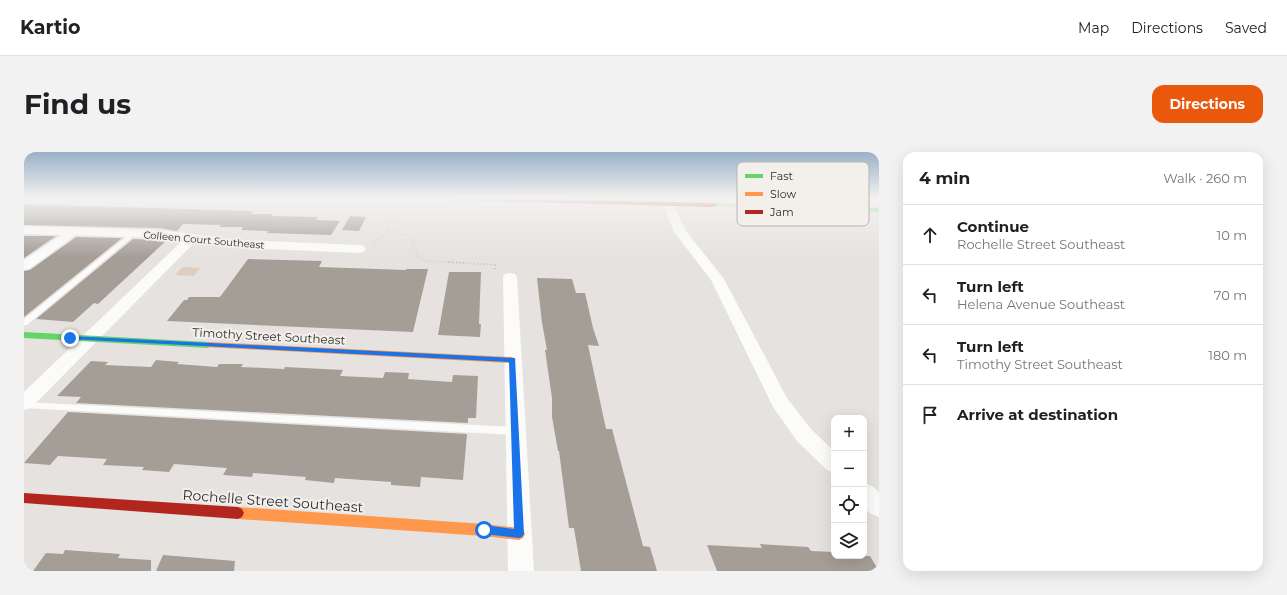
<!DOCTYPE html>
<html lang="en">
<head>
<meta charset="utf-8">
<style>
	:root { --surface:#fff; --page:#f2f2f2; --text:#202124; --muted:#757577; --line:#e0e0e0; --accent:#ea580c }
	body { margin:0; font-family:Montserrat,sans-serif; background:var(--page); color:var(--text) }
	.controls { position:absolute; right:12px; bottom:12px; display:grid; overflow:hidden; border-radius:8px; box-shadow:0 4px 16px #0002 }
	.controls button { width:36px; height:36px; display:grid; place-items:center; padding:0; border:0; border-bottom:1px solid var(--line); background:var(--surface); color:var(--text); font:20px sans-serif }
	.stop { position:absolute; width:12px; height:12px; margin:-9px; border:3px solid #1a73e8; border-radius:50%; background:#fff }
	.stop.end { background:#1a73e8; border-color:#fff; box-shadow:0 1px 4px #0008 }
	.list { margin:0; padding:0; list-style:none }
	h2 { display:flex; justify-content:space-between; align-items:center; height:52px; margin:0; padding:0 16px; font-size:17px }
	h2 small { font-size:13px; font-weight:400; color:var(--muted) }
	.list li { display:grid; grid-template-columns:26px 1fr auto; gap:12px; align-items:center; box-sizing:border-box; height:60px; padding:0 16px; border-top:1px solid var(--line) }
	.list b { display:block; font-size:15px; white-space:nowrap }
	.list p { margin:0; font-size:13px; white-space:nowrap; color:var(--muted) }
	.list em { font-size:13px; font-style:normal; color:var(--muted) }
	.icon { flex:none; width:22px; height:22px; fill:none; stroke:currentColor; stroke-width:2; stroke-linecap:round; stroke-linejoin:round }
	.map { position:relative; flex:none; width:855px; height:419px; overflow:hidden; border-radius:12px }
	header { display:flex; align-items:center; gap:24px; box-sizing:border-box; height:56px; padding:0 20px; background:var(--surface); border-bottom:1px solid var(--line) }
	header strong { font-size:19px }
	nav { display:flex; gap:22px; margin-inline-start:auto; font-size:14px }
	.intro { display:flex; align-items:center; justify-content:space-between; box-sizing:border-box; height:96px; padding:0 24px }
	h1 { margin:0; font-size:28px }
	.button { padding:10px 18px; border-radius:12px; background:var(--accent); color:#fff; font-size:14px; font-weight:700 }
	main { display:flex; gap:24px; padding:0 24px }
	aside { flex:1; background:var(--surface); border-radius:12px; box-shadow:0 4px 16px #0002 }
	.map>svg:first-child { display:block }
	.green { fill:#dfcdbe }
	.building { fill:#a59e97 }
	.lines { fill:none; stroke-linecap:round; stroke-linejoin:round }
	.path-far1 { stroke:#c4c3c3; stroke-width:1.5; stroke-dasharray:0.5 2; stroke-linecap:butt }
	.path { stroke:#c4c3c3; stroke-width:2; stroke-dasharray:1 2.5; stroke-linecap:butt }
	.lane { fill:#fbfbfa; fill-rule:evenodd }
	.street { fill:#fbfbfa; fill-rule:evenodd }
	.fast { fill:#63d668; fill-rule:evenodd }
	.slow { fill:#ff974d; fill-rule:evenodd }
	.jam { fill:#b3261e; fill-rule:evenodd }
	.route { fill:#1a73e8 }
	.labels { text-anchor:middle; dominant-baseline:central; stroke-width:4; stroke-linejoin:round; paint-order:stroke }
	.far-street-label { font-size:10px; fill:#2f2d2c; stroke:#f3f0ec }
	.street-label { font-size:12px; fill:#2f2d2c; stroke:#f3f0ec }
	.near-street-label { font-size:14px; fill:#2f2d2c; stroke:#f3f0ec }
	.key { fill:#f3f0ec; stroke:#b8b6b2; stroke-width:1 }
	.key-label { font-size:11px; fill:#2f2d2c }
</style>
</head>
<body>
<header>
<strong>Kartio</strong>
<nav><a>Map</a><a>Directions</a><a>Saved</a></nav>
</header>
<div class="intro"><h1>Find us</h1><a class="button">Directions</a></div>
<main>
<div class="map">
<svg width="855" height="419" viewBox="0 0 855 419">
	<rect width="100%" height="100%" fill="#e5e2e0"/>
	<path class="green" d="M 159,115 L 176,116 L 170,124 L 151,123 Z"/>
	<g class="building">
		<path d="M 0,52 L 229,59 L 227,62 L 249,62 L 248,64 L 294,65 L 292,68 L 316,69 L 307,83 L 243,81 L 244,79 L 217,78 L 219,75 L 195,75 L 197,73 L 159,72 L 153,79 L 136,76 L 0,73 Z"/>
		<path d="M 326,64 L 342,65 L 335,79 L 318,78 Z"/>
		<path d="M 0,84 L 32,84 L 0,106 Z"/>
		<path d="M 52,85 L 98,86 L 0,165 L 0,119 L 6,118 Z"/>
		<path d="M 109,87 L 143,88 L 74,152 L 70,151 L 49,170 L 12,167 Z"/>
		<path d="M 224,107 L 298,109 L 295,115 L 382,118 L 382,117 L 404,117 L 389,180 L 143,169 L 160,148 L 163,148 L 165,145 L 196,145 Z"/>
		<path d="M 425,120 L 457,120 L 455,172 L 457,172 L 456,185 L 414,183 Z"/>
		<path d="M 513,126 L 548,127 L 552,141 L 561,141 L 569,176 L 575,194 L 564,193 L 582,277 L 588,277 L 619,394 L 626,395 L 633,419 L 557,419 L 550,376 L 545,376 L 535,299 L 534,299 L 528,265 L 528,246 L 521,198 L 523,198 L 518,171 Z"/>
		<path d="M 132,208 L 155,210 L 153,212 L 193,215 L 195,212 L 219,212 L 217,215 L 260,217 L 261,215 L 319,218 L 316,224 L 359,226 L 361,220 L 385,221 L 384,227 L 428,230 L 429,223 L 454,224 L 452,266 L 444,266 L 444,271 L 52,251 L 57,245 L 33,244 L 67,209 L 84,210 L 81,213 L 127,215 Z"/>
		<path d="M 44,260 L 443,282 L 439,328 L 397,325 L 396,335 L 367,333 L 367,330 L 311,326 L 310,331 L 281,328 L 282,325 L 229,321 L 228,325 L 199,323 L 203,316 L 150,312 L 145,320 L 118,318 L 120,315 L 79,313 L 83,307 L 34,304 L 26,313 L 0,311 Z"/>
		<path d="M 736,392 L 784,395 L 787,399 L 810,400 L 810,404 L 846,404 L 855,419 L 693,419 L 683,393 L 738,396 Z"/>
		<path d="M 41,398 L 96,402 L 94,406 L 127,408 L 127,419 L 9,419 L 22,401 L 39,402 Z"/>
		<path d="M 139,403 L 211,409 L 210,419 L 132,419 Z"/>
	</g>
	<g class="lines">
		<g class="path-far1">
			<path d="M 363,79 L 386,84 L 395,106 L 402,109 L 442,111"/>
			<path d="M 349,91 L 361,82 L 376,46"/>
		</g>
		<path class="path" d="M 425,110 L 471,113 L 471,117"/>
		<g class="lane">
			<path d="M 107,81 L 112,82 L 3,173 L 0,173 L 0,167 Z"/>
			<path d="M 0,250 L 491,275 L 494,276 L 496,279 L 494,282 L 491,283 L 0,256 Z"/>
		</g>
		<g class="street">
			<path d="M 733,46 L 744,46 L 751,55 L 746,58 L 742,57 Z"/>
			<path d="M 811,46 L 823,46 L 835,57 L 830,60 L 826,59 Z"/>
			<path d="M 644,49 L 649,52 L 662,79 L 700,127 L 763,246 L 787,277 L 810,299 L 810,321 L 803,318 L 773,289 L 749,255 L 687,128 L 650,80 L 639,52 Z"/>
			<path d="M 0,74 L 136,78 L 216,88 L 336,93 L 340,94 L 342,97 L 340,100 L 336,101 L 216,96 L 171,90 L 7,256 L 0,258 L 0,240 L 159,88 L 136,86 L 52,83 L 5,117 L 0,118 L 0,108 L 37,83 L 0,82 Z"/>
			<path d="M 486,121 L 491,122 L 493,125 L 510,419 L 484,419 L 479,125 L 481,122 Z"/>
			<path d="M 840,331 L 848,334 L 855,340 L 855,365 L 847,362 L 840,356 Z"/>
		</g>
		<g class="fast">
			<path d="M 690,51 L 855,56 L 855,60 L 688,54 L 688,52 Z"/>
			<path d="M 0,180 L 184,190 L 188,193 L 184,196 L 0,186 Z"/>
		</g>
		<g class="slow">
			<path d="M 184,190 L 488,205 L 492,208 L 488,211 L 181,195 L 180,193 Z"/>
			<path d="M 214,355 L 460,372 L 495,376 L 499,378 L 501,382 L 499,386 L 495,388 L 460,384 L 214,367 L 210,365 L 208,361 L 210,357 Z"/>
		</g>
		<g class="jam">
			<path d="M 426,46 L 495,46 L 690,51 L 693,53 L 690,55 L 429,48 Z"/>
			<path d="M 0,341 L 214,355 L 218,357 L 220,361 L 218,365 L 214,367 L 0,351 Z"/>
		</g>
	</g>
	<linearGradient id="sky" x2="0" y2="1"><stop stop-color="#9ab1c8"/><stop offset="0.44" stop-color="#f3f2f1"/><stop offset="1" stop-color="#f3f2f1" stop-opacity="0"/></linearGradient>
	<rect width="855" height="105" fill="url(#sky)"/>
	<path class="route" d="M 46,184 L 491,206 L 500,382 L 498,385 L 495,386 L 460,382 L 457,381 L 456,378 L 457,375 L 460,373 L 490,377 L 485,210 L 44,187 L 43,186 Z"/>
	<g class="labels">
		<g class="far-street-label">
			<text transform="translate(180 88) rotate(5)">Colleen Court Southeast</text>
		</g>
		<g class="street-label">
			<text transform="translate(245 184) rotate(3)">Timothy Street Southeast</text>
		</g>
		<g class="near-street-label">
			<text transform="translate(249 349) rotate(4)">Rochelle Street Southeast</text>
		</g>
	</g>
	<rect x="713" y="10" width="132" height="64" rx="6" class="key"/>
	<rect x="721" y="22" width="18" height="4" fill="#63d668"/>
	<rect x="721" y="40" width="18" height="4" fill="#ff974d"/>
	<rect x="721" y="58" width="18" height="4" fill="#b3261e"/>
	<g class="key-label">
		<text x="746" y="28">Fast</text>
		<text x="746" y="46">Slow</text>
		<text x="746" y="64">Jam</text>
	</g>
</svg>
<div class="controls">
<button>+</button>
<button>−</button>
<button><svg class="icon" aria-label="locate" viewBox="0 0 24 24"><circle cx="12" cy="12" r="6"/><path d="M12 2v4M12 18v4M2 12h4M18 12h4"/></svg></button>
<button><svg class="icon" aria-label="layers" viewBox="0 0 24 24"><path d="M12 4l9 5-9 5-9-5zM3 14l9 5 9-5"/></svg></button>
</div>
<div class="stop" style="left:460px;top:378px"></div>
<div class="stop end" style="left:46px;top:186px"></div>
</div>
<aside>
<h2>4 min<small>Walk · 260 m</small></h2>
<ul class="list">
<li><svg class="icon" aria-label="ahead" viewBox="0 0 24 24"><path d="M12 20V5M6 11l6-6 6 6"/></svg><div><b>Continue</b><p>Rochelle Street Southeast</p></div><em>10 m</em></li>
<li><svg class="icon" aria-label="left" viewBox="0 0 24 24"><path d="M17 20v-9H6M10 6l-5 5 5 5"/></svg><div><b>Turn left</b><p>Helena Avenue Southeast</p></div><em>70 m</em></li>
<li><svg class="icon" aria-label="left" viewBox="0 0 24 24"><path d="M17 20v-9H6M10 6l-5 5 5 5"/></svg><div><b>Turn left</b><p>Timothy Street Southeast</p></div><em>180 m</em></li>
<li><svg class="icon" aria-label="arrive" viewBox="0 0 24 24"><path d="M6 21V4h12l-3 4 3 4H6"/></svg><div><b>Arrive at destination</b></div></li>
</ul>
</aside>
</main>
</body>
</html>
